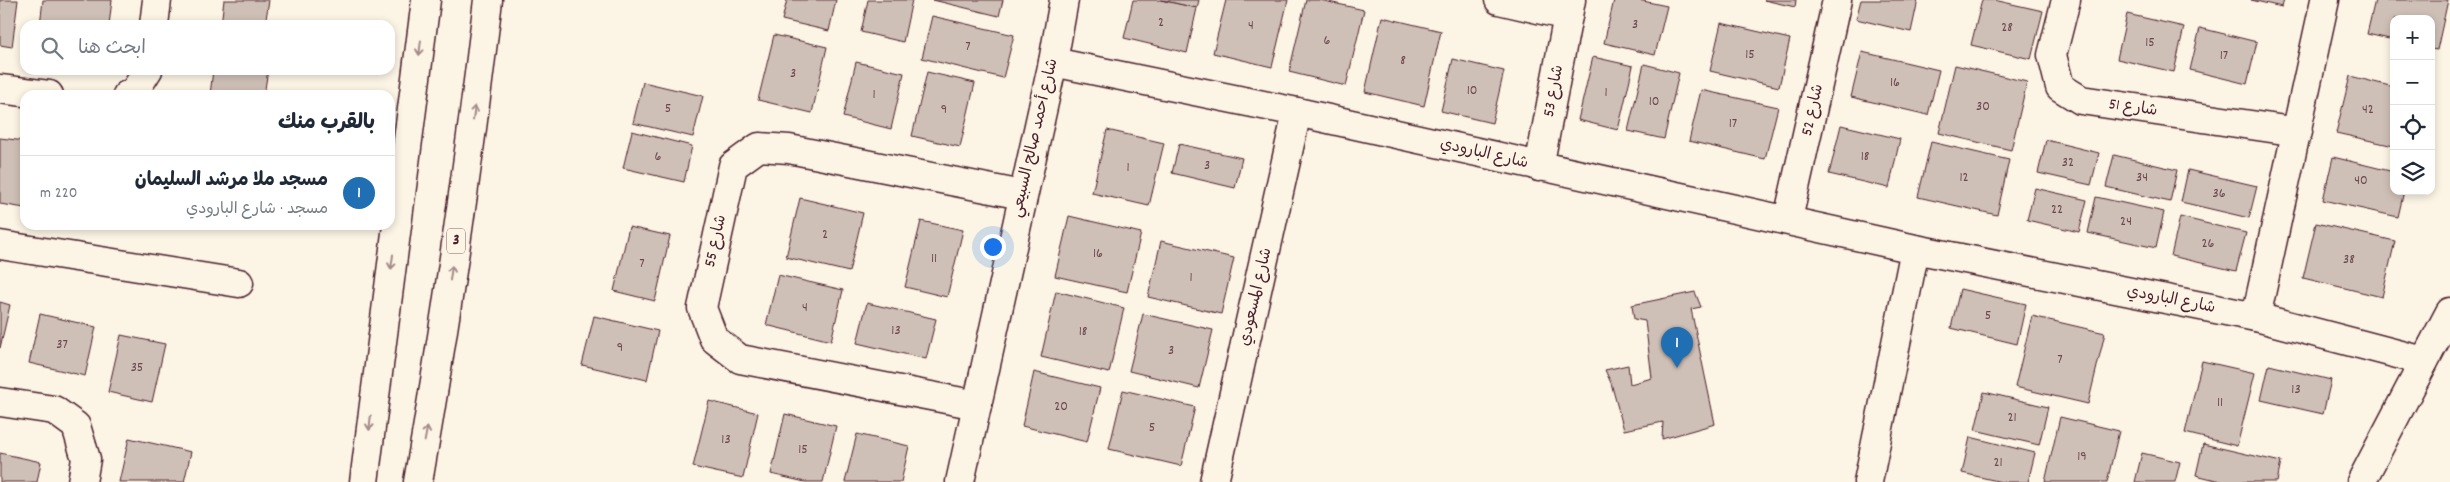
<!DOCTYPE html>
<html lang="ar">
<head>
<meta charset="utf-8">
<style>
	:root { --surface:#fff; --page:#f2f2f3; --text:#1f2937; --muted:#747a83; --line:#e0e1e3; --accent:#1f6fb2 }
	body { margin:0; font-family:Dekko,"Playpen Sans Arabic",sans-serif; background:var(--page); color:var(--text); direction:rtl }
	.controls { position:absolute; right:15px; top:15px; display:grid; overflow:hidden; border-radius:10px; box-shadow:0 2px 8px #0003 }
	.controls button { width:45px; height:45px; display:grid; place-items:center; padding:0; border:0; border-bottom:1px solid var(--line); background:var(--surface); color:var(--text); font:25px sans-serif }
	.you { position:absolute; left:992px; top:246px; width:18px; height:18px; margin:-12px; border:4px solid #fff; border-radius:50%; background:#1a73e8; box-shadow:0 0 0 8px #1a73e833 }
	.badge { display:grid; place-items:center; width:32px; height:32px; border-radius:50%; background:var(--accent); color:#fff; font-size:16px; font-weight:700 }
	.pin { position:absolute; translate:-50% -41px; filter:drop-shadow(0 1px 2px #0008) }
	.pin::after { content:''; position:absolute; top:26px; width:18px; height:15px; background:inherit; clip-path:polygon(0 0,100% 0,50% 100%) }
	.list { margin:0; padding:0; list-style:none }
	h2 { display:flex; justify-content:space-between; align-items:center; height:65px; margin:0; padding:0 20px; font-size:21px }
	h2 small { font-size:16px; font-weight:400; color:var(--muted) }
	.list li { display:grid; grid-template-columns:32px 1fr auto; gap:15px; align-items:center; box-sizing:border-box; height:75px; padding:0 20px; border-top:1px solid var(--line) }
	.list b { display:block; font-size:19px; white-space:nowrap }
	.list p { margin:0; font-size:16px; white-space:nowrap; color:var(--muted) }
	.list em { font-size:16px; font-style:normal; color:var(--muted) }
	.icon { flex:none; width:28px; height:28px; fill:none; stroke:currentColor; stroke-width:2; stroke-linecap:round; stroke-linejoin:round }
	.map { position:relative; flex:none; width:2450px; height:482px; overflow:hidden; direction:ltr }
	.search { position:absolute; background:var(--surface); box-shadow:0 2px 8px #0003; left:20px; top:20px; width:375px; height:55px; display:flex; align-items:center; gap:12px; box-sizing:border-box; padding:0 18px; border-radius:15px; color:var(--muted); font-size:19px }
	.panel { position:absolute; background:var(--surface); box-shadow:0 2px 8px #0003; left:20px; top:90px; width:375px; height:140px; border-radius:15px; direction:rtl }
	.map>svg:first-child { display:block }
	.building { fill:#cfc0b7; stroke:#4a1f2b }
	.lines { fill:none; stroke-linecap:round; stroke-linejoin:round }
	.minor-casing { stroke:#4a1f2b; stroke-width:31 }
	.major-casing { stroke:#4a1f2b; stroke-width:31 }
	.minor { stroke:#fcf5e5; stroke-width:28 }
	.major { stroke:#fcf5e5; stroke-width:28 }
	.oneway { stroke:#a38a88 }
	.labels { text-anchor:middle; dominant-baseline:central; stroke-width:4.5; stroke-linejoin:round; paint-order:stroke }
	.number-label { font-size:14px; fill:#6b474e }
	.shield { fill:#fcf5e5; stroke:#7f5f63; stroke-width:1 }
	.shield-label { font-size:15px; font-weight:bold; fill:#4a1f2b }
	.street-label { font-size:16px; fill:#4a1f2b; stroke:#fcf5e5 }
</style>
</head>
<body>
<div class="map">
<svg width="2450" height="482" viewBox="0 0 2450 482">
	<rect width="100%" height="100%" fill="#fcf5e5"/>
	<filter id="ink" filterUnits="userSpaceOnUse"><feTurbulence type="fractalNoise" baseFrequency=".02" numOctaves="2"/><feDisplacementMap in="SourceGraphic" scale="10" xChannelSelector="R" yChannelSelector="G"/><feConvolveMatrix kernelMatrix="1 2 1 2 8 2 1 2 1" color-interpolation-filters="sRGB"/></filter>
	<g filter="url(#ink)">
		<g class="building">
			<path d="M 0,0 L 18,0 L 12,47 L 0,45 Z"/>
			<path d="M 43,0 L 112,0 L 109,25 L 40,25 Z"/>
			<path d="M 224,0 L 269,0 L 265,25 L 221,25 Z"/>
			<path d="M 787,0 L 836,0 L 829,31 L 782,20 Z"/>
			<path d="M 868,0 L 912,0 L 903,42 L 861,32 Z"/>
			<path d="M 933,0 L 1003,0 L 999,16 Z"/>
			<path d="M 1133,0 L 1161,0 L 1197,8 L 1187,53 L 1124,38 Z"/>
			<path d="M 1161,0 L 1199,0 L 1197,8 Z"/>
			<path d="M 1226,0 L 1288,0 L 1272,67 L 1213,53 Z"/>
			<path d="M 1306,0 L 1320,0 L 1364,10 L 1346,86 L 1289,72 Z"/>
			<path d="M 1614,0 L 1638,0 L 1667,6 L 1655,55 L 1604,43 Z"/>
			<path d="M 1764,0 L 1796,0 L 1795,7 Z"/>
			<path d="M 1861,0 L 1918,0 L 1911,32 L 1856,19 Z"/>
			<path d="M 1982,0 L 1994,0 L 2043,11 L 2031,59 L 1971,45 Z"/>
			<path d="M 2251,0 L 2284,0 L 2282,7 Z"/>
			<path d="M 2375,0 L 2448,0 L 2437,50 L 2431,49 L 2431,19 L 2394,19 L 2394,40 L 2367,34 Z"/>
			<path d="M 2127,14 L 2184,27 L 2174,72 L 2117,59 Z"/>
			<path d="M 932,16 L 1014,35 L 1003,78 L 922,58 Z"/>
			<path d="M 1382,17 L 1441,31 L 1424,106 L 1365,92 Z"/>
			<path d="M 1721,23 L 1790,39 L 1779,87 L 1710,71 Z"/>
			<path d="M 2200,28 L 2257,42 L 2247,84 L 2190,70 Z"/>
			<path d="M 774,35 L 827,47 L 812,113 L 758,100 Z"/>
			<path d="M 1862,52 L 1939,70 L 1928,115 L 1851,97 Z"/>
			<path d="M 1593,57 L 1633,66 L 1618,130 L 1578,120 Z"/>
			<path d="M 1453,59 L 1504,71 L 1492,123 L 1441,111 Z"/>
			<path d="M 856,62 L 904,73 L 891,129 L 843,117 Z"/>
			<path d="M 1644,64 L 1679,73 L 1664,139 L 1628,131 Z"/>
			<path d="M 1955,65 L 2027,82 L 2011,150 L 1939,133 Z"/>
			<path d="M 213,70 L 268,70 L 264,95 L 210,95 Z"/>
			<path d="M 927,72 L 975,83 L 960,147 L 912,136 Z"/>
			<path d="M 2350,76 L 2394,87 L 2394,146 L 2336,133 Z"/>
			<path d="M 643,82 L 703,96 L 693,137 L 633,123 Z"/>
			<path d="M 1701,90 L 1778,107 L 1765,159 L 1689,141 Z"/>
			<path d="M 1841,125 L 1900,139 L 1889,188 L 1829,174 Z"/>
			<path d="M 1107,130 L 1164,143 L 1149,206 L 1092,193 Z"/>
			<path d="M 632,131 L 692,146 L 684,182 L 623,168 Z"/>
			<path d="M 0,138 L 25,141 L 25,208 L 0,204 Z"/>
			<path d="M 2046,140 L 2099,153 L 2091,185 L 2038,173 Z"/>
			<path d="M 1931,142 L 2009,160 L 1997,215 L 1918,197 Z"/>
			<path d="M 1179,144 L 1242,158 L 1235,188 L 1172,173 Z"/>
			<path d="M 2114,155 L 2177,170 L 2170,202 L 2106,187 Z"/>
			<path d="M 2333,157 L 2394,172 L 2394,191 L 2404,191 L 2398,217 L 2323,200 Z"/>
			<path d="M 2188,170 L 2257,186 L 2249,218 L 2181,202 Z"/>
			<path d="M 2035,188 L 2087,200 L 2079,232 L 2027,220 Z"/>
			<path d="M 2096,197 L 2164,212 L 2156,248 L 2088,233 Z"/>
			<path d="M 800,198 L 863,213 L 849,272 L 786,257 Z"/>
			<path d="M 1069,216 L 1141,233 L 1127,292 L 1055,276 Z"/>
			<path d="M 2180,217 L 2246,233 L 2236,271 L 2171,256 Z"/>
			<path d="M 921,221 L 963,230 L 947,297 L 905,287 Z"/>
			<path d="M 2316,223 L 2395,241 L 2382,297 L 2303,278 Z"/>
			<path d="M 629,227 L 670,236 L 655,301 L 614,291 Z"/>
			<path d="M 1161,241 L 1234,258 L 1221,314 L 1148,297 Z"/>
			<path d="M 778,275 L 843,290 L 831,341 L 766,325 Z"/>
			<path d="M 1960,289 L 2026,304 L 2017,344 L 1951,328 Z"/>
			<path d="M 1056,291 L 1124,308 L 1109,373 L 1041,357 Z"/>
			<path d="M 1695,292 L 1701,307 L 1691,309 L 1715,424 L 1662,439 L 1663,422 L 1624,430 L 1611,383 L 1605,370 L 1628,365 L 1630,384 L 1652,378 L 1645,321 L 1634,319 L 1632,305 Z"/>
			<path d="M 0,302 L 10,305 L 0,348 Z"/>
			<path d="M 867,303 L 936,319 L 926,359 L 857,343 Z"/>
			<path d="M 40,314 L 96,327 L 85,376 L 29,363 Z"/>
			<path d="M 1143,314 L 1213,330 L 1199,388 L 1129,371 Z"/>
			<path d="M 594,316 L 658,331 L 647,380 L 582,365 Z"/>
			<path d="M 2032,316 L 2105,333 L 2088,404 L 2015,387 Z"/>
			<path d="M 121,335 L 165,344 L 152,402 L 108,392 Z"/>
			<path d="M 2202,361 L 2255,373 L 2237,446 L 2185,433 Z"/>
			<path d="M 2269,365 L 2331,380 L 2323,414 L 2261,400 Z"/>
			<path d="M 1034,372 L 1100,388 L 1087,442 L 1022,426 Z"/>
			<path d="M 1123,390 L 1195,407 L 1181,466 L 1109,449 Z"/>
			<path d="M 1984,392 L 2048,407 L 2039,445 L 1975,430 Z"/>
			<path d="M 709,401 L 758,413 L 743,478 L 693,467 Z"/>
			<path d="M 785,414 L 836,426 L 823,482 L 805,482 L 771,474 Z"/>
			<path d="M 2060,417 L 2119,431 L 2107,482 L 2045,482 Z"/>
			<path d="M 857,434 L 909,446 L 901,482 L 845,482 Z"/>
			<path d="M 1970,437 L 2035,453 L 2028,482 L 2002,482 L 1962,473 Z"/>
			<path d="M 129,438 L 191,452 L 184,482 L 119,482 Z"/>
			<path d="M 2203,444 L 2281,462 L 2277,482 L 2224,482 L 2196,475 Z"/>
			<path d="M 0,453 L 41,462 L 37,482 L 0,482 Z"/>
			<path d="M 2142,453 L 2180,462 L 2175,482 L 2135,482 Z"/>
		</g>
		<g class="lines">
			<g class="minor-casing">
				<g id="minor">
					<path d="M 1499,0 L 1568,16"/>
					<path d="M 2066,0 L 2052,55 L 2060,87 L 2081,100 L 2298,132"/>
					<path d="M 154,25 L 157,0"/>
					<path d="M 1053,62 L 1297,112 L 1915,249 L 2256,317 L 2424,361"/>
					<path d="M 0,89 L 49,95"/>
					<path d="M 127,95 L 134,92 L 148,70"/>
					<path d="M 1539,167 L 1571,0"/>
					<path d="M 1788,219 L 1837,0"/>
					<path d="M 0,245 L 239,283"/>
					<path d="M 2256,317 L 2325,0"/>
					<path d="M 0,402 L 54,410 L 76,426 L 86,459 L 82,482"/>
					<path d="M 977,405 L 740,359 L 714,339 L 702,308 L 733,166 L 759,147 L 789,149 L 1022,195"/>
					<path d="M 960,482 L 1053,62 L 1064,0"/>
					<path d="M 1214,482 L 1297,112"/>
					<path d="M 1868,482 L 1915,249"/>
					<path d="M 2361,482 L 2450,312"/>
				</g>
			</g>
			<g class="major-casing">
				<g id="major">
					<path d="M 364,482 L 426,0"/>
					<path d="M 418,482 C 446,322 469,161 488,0"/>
				</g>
			</g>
			<use href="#minor" class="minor"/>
			<use href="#major" class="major"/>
		</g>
		<defs><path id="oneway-shaft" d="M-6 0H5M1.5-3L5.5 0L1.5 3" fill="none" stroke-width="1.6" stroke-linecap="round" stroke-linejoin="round" transform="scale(1.25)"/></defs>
		<g class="oneway">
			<use href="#oneway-shaft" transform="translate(420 48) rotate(97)"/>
			<use href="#oneway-shaft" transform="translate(474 113) rotate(-82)"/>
			<use href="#oneway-shaft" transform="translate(392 262) rotate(98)"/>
			<use href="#oneway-shaft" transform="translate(451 273) rotate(-82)"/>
			<use href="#oneway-shaft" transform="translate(370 423) rotate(96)"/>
			<use href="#oneway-shaft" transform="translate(426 434) rotate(-80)"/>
		</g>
	</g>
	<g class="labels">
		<g class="number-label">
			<text x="1161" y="23">2</text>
			<text x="1635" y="25">3</text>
			<text x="1251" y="26">4</text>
			<text x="2007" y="28">28</text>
			<text x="1327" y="41">6</text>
			<text x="2150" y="43">15</text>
			<text x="968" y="47">7</text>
			<text x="1750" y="55">15</text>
			<text x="2224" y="56">17</text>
			<text x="1403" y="61">8</text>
			<text x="793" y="74">3</text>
			<text x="1895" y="83">16</text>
			<text x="1472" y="91">10</text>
			<text x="1606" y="93">1</text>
			<text x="874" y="95">1</text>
			<text x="1654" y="102">10</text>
			<text x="1983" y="107">30</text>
			<text x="668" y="109">5</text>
			<text x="944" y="110">9</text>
			<text x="2368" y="110">42</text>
			<text x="1733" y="124">17</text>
			<text x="658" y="157">6</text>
			<text x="1865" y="157">18</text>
			<text x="2068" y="163">32</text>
			<text x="1207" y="166">3</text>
			<text x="1128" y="168">1</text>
			<text x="1964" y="178">12</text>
			<text x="2142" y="178">34</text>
			<text x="2361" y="181">40</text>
			<text x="2219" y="194">36</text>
			<text x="2057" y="210">22</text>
			<text x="2126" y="222">24</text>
			<text x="825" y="235">2</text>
			<text x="2208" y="244">26</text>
			<text x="1098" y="254">16</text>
			<text x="934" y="259">11</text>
			<text x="2349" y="260">38</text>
			<text x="642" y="264">7</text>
			<text x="1191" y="278">1</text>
			<text x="805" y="308">4</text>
			<text x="1988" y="316">5</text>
			<text x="896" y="331">13</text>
			<text x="1083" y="332">18</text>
			<text x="62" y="345">37</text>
			<text x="620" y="348">9</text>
			<text x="1171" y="351">3</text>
			<text x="2060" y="360">7</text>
			<text x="137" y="368">35</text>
			<text x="2296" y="390">13</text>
			<text x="2220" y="403">11</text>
			<text x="1061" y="407">20</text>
			<text x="2012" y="418">21</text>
			<text x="1152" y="428">5</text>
			<text x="726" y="440">13</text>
			<text x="803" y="450">15</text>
			<text x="2082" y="457">19</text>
			<text x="1998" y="463">21</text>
		</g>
		<rect class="shield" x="447" y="228.5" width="18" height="25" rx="4"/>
		<g class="shield-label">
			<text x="456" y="241">3</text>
		</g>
		<g class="street-label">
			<text transform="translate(1554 91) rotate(-79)">شارع 53</text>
			<text transform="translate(2133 108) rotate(8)">شارع 51</text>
			<text transform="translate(1813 110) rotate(-77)">شارع 52</text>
			<text transform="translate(1035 138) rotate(-77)">شارع أحمد صالح السبيعي</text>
			<text transform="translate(1484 154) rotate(13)">شارع البارودي</text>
			<text transform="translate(716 241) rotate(-77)">شارع 55</text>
			<text transform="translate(1256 297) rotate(-77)">شارع المسعودي</text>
			<text transform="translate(2171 300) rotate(11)">شارع البارودي</text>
		</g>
	</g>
</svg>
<div class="controls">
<button>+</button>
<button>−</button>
<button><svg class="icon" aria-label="locate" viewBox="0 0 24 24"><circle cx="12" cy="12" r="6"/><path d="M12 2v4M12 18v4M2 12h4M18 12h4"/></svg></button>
<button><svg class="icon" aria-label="layers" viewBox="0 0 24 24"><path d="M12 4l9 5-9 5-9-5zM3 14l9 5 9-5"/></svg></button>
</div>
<div class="you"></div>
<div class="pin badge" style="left:1677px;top:368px">1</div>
<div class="search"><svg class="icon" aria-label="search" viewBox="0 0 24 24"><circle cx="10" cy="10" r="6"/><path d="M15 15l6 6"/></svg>ابحث هنا</div>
<section class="panel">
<h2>بالقرب منك<small></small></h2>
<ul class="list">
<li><span class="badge">1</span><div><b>مسجد ملا مرشد السليمان</b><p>مسجد · شارع البارودي</p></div><em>220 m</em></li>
</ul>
</section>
</div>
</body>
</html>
